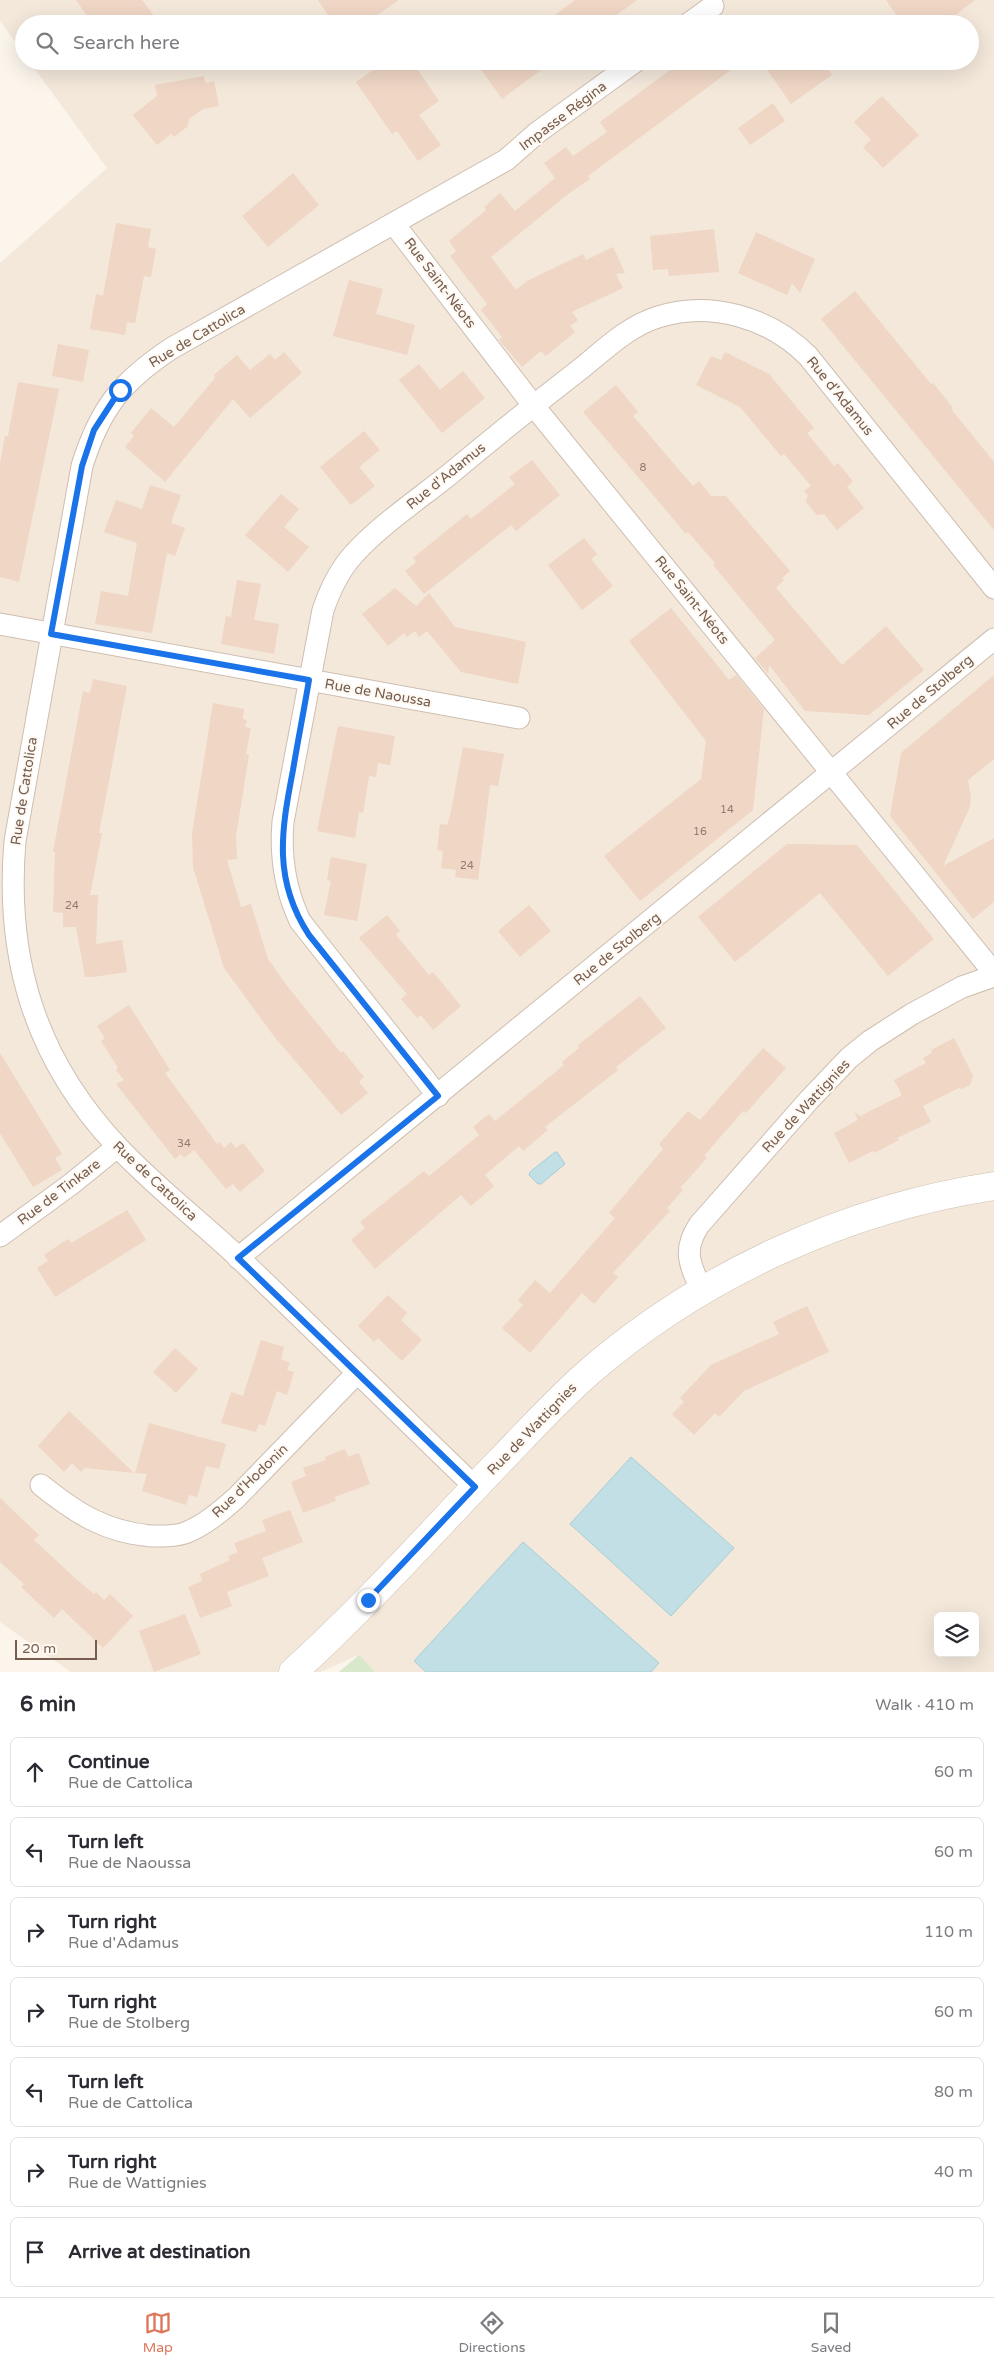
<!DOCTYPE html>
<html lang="en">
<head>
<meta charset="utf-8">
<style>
	:root { --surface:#fff; --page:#f2f2f3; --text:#2b2b33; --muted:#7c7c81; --line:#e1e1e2; --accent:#dc775a }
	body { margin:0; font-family:"Varela Round",sans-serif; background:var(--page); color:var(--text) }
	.controls { position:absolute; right:15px; bottom:15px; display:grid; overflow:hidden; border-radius:8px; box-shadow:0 5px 20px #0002 }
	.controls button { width:45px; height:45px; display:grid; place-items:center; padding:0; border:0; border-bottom:1px solid var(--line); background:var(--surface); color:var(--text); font:25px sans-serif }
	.scale { position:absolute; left:15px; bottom:12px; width:82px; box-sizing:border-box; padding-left:5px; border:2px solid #765d4f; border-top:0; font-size:14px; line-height:18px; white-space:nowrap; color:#765d4f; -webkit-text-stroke:4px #fef9f2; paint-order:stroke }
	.stop { position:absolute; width:15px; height:15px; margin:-11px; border:4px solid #1a73e8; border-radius:50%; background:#fff }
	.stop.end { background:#1a73e8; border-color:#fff; box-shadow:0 1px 5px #0008 }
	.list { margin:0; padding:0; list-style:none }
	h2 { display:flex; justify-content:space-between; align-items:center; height:65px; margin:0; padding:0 20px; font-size:21px }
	h2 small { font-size:16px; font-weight:400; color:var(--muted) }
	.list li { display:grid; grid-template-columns:32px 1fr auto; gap:15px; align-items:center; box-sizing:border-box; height:70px; margin:0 10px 10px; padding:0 10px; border:1px solid var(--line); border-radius:8px }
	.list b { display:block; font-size:19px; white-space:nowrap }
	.list p { margin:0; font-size:16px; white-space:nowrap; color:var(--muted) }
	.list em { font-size:16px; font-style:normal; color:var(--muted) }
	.icon { flex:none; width:28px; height:28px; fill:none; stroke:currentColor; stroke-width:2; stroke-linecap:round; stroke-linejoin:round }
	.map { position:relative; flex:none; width:994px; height:1672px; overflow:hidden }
	.search { position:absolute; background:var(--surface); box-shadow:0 5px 20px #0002; left:15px; right:15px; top:15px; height:55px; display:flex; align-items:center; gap:12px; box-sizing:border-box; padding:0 18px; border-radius:28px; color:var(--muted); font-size:19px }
	.sheet { height:625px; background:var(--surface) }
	nav { display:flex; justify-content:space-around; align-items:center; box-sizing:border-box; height:70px; border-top:1px solid var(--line); background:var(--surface); font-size:14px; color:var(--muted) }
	nav a { display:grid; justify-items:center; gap:2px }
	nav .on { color:var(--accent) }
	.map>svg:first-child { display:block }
	.residential { fill:#f3e8da; fill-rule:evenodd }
	.green { fill:#d7e9ca }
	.water { fill:#c1dfe5; stroke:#a7ced6 }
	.building { fill:#efd6c5 }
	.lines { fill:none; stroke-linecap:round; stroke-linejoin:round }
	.minor-casing { stroke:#cebeb1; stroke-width:23 }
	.tertiary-casing { stroke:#cebeb1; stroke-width:29 }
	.minor { stroke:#fff; stroke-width:21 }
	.tertiary { stroke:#fff; stroke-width:28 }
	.route { stroke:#1a73e8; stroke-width:6 }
	.labels { text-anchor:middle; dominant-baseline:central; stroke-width:4; stroke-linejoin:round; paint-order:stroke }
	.number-label { font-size:11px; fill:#947b6c }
	.street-label { font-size:14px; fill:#765d4f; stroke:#fef9f2 }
</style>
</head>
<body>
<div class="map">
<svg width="994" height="1672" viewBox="0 0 994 1672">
	<rect width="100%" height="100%" fill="#fcf5ec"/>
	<path class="residential" d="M 0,0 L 994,0 L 994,1672 L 375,1672 L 358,1655 L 321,1672 L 71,1672 L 0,1622 L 0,263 L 107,168 L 29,61 L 970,61 L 970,24 L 24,24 L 24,54 L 0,21 ZM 938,1616 L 975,1616 L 975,1653 L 938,1653 Z"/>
	<path class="green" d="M 359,1655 L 375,1672 L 339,1672 Z"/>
	<g class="water">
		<path d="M 555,1152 L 557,1152 L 565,1164 L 541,1184 L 538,1184 L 529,1175 L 530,1172 Z"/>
		<path d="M 631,1457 L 734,1548 L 671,1616 L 570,1524 Z"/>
		<path d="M 523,1542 L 659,1663 L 651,1672 L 426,1672 L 414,1661 Z"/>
	</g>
	<g class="building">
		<path d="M 76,0 L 142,0 L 160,24 L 93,24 Z"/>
		<path d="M 318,0 L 399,0 L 364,24 L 334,24 Z"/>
		<path d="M 575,0 L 637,0 L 604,24 L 543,24 Z"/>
		<path d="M 886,0 L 975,0 L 944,24 L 888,24 L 898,17 Z"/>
		<path d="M 386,61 L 412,61 L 439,101 L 419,115 L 441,145 L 418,161 L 397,131 L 392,134 L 356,82 Z"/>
		<path d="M 475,61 L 553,61 L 502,99 Z"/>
		<path d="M 682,61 L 743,61 L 588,176 L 590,179 L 568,194 L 491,257 L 516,290 L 527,281 L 583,254 L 586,260 L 613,247 L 625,273 L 616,274 L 623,288 L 572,312 L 578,320 L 570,326 L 575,332 L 546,356 L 541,351 L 522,367 L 499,340 L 502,337 L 481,310 L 487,304 L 450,256 L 456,251 L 449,241 L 486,210 L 484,207 L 500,193 L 515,211 L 555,178 L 544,163 L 566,147 L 573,156 L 607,132 L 600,122 Z"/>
		<path d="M 761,61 L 823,61 L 832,75 L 791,104 Z"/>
		<path d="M 877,61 L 896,61 L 885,70 Z"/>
		<path d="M 204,76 L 205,83 L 214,81 L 219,106 L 203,109 L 189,119 L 188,126 L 174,137 L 171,134 L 157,145 L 133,115 L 157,96 L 155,85 Z"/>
		<path d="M 882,96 L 919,135 L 883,168 L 863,147 L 871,140 L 854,122 Z"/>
		<path d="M 773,103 L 785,121 L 750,145 L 738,128 Z"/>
		<path d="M 293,173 L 319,205 L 268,247 L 242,216 Z"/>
		<path d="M 116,223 L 151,229 L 148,247 L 156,249 L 151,277 L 144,276 L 135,323 L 127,322 L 125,335 L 90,329 L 96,294 L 103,296 Z"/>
		<path d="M 714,229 L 719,272 L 669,276 L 668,269 L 653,270 L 650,236 Z"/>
		<path d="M 756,232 L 815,259 L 800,293 L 792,283 L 787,295 L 738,273 Z"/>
		<path d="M 349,280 L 383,289 L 376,314 L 415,325 L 407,355 L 333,336 Z"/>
		<path d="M 855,291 L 931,384 L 933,383 L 953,408 L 951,409 L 994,462 L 994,530 L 821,319 Z"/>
		<path d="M 58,344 L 89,350 L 83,382 L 52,376 Z"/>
		<path d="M 284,352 L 302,373 L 250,418 L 233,399 L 165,482 L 125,447 L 134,436 L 131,433 L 151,408 L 174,427 L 215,378 L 214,375 L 237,355 L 250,370 L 270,354 L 275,360 Z"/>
		<path d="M 725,352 L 769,374 L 814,428 L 807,433 L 834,466 L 838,463 L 853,481 L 847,487 L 864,508 L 837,530 L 824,514 L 817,515 L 806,502 L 808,495 L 804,491 L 811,486 L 784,454 L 781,456 L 740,407 L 696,385 L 711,356 L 721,360 Z"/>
		<path d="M 419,364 L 440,390 L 463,371 L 485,398 L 442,433 L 399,380 Z"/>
		<path d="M 18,382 L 59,389 L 19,582 L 0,577 L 0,463 L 5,436 L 8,436 Z"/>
		<path d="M 616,385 L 638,412 L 633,416 L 693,486 L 699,481 L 711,496 L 726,496 L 790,571 L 782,578 L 784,580 L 776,588 L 842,665 L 886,626 L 924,670 L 869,715 L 805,711 L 769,665 L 768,674 L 755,658 L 775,640 L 713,565 L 715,563 L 688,532 L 686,534 L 583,412 Z"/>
		<path d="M 364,431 L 380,450 L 359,467 L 375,486 L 351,505 L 320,467 Z"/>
		<path d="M 532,460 L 560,495 L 516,531 L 511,525 L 424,594 L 405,571 L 416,562 L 413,558 L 467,514 L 471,519 L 515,484 L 509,477 Z"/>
		<path d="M 150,485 L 181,495 L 171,523 L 185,528 L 175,556 L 167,553 L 152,633 L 95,624 L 101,591 L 128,596 L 137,543 L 104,532 L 116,500 L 142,509 Z"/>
		<path d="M 281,494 L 299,509 L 284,527 L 309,547 L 288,572 L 245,535 Z"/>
		<path d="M 584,538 L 597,554 L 591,559 L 613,586 L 582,610 L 548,565 Z"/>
		<path d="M 237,580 L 261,584 L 254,620 L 279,624 L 274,654 L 221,644 L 226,616 L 231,617 Z"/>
		<path d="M 395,588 L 416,606 L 429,593 L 455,627 L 526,642 L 518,684 L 461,672 L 427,631 L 419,637 L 415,631 L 407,637 L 404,633 L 388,646 L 362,614 Z"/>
		<path d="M 671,608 L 729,680 L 736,675 L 764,709 L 753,810 L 640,901 L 604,856 L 701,779 L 706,741 L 629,641 Z"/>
		<path d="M 994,675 L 994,759 L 968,780 L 971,797 L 970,807 L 943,866 L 994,838 L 994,902 L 973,919 L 890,816 L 901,753 Z"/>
		<path d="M 93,679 L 127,686 L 99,833 L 102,833 L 90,895 L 98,895 L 96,944 L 122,940 L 127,972 L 93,977 L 85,977 L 76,927 L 63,927 L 63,913 L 53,912 L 55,852 L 53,852 L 83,691 L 90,693 Z"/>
		<path d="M 213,703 L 244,709 L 243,719 L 247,720 L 245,727 L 251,728 L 246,754 L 249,755 L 236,836 L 237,859 L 227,860 L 241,907 L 251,904 L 268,959 L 288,987 L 341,1053 L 343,1051 L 364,1077 L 359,1082 L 368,1093 L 341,1115 L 273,1035 L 224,968 L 193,867 L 192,834 Z"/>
		<path d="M 338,726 L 395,736 L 390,765 L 378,763 L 376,777 L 369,776 L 363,813 L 359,812 L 355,838 L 317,831 Z"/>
		<path d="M 463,747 L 504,754 L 498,786 L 490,785 L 478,880 L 455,877 L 456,870 L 441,868 L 443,851 L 437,850 L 440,824 L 447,825 L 450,816 Z"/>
		<path d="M 787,844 L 857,845 L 934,939 L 888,976 L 820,893 L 735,962 L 698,917 Z"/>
		<path d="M 331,857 L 367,864 L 357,921 L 324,915 L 331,881 L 327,880 Z"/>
		<path d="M 529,905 L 551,931 L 520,957 L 498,931 Z"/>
		<path d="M 387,915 L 400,931 L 396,935 L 429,975 L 433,972 L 461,1006 L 433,1030 L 421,1015 L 417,1018 L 401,999 L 407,994 L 359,938 Z"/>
		<path d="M 640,996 L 666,1028 L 616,1067 L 618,1070 L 545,1127 L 548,1130 L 523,1151 L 519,1146 L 485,1175 L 494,1186 L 471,1206 L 461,1195 L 375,1269 L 351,1240 L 365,1228 L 360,1222 L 424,1171 L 429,1176 L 479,1135 L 473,1127 L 489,1114 L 495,1121 L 564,1065 L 562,1062 L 579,1048 L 578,1045 Z"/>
		<path d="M 129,1005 L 170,1070 L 165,1073 L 217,1144 L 220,1142 L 224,1148 L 231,1142 L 236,1148 L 243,1143 L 265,1171 L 240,1192 L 233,1184 L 226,1189 L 194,1150 L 184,1158 L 181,1154 L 175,1159 L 116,1084 L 124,1080 L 116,1070 L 118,1068 L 101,1041 L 105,1038 L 97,1026 Z"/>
		<path d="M 954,1038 L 973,1076 L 970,1085 L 962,1089 L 959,1088 L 923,1106 L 931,1122 L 897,1138 L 899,1140 L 874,1153 L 873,1151 L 849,1163 L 834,1133 L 858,1120 L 854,1112 L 863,1117 L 862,1115 L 902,1095 L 894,1080 L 926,1063 L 923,1058 L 932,1053 L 931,1050 Z"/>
		<path d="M 763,1048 L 786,1068 L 746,1113 L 743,1111 L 704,1156 L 707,1158 L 680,1188 L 683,1190 L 667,1208 L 670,1211 L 613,1273 L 618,1277 L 594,1304 L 582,1293 L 530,1353 L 502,1328 L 523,1305 L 518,1300 L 535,1280 L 550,1293 L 615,1218 L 609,1213 L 663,1149 L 659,1144 L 688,1111 L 700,1120 Z"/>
		<path d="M 0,1053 L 62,1154 L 55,1158 L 62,1170 L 33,1187 L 0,1133 Z"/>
		<path d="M 127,1210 L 146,1240 L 55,1297 L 37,1268 L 48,1261 L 44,1255 L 68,1239 L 71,1243 Z"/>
		<path d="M 388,1295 L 407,1313 L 401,1320 L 422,1340 L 402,1361 L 378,1338 L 374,1342 L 358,1326 Z"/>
		<path d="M 807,1306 L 829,1352 L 744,1391 L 719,1417 L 715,1413 L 694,1435 L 672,1414 L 684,1402 L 680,1398 L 711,1365 L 779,1334 L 773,1322 Z"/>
		<path d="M 261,1340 L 284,1347 L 281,1359 L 290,1363 L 287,1370 L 294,1372 L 287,1395 L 277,1391 L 265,1426 L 259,1424 L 256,1432 L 221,1423 L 231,1392 L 243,1396 Z"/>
		<path d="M 175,1348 L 198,1369 L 176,1393 L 153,1372 Z"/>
		<path d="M 69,1411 L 86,1427 L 134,1473 L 85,1468 L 81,1472 L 72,1463 L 64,1472 L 38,1446 Z"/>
		<path d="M 149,1423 L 226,1444 L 219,1469 L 206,1466 L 197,1497 L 189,1495 L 186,1505 L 142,1491 L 147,1474 L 135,1473 Z"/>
		<path d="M 345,1449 L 348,1457 L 359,1453 L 370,1484 L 335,1497 L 336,1501 L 303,1513 L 291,1482 L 306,1476 L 303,1468 L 326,1460 L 325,1457 Z"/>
		<path d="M 0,1498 L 39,1535 L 34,1540 L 76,1579 L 94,1594 L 96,1592 L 104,1600 L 110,1594 L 133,1616 L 103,1648 L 62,1609 L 54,1618 L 21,1587 L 24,1584 L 0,1562 Z"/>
		<path d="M 290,1510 L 303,1542 L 262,1558 L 269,1576 L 227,1592 L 232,1606 L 200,1618 L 188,1587 L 202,1581 L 200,1574 L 230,1560 L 228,1556 L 238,1552 L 234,1543 L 266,1531 L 262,1520 Z"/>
		<path d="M 185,1614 L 201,1654 L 154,1672 L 139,1631 Z"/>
	</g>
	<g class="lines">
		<g class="minor-casing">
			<g id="minor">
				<path d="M 688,24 L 713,6"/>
				<path d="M 394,224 L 533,405 L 994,973"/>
				<path d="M 0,624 L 519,718"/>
				<path d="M 438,1096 L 300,921 C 285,889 280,857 283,822 L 323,610 C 330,590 339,570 354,554 C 380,525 419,499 450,474 C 494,437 538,402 583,367 C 606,348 629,326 658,317 C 711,300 770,318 808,356 L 994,588"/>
				<path d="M 0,1236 L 70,1185 L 117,1147"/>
				<path d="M 238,1258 L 994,639"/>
				<path d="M 702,1291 C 690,1265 682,1251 699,1225 L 809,1100 L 849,1058 L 870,1041 L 912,1014 L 962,987 L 994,976"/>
				<path d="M 41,1485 C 76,1513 105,1532 151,1536 C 162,1536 174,1537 185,1533 C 205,1525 220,1512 236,1498 L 357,1373"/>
				<path d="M 475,1487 C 396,1411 319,1334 239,1258 C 200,1221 153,1185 117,1146 C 35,1059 5,958 15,841 L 82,466 C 100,408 122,381 172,348 L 506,160 L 538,132 L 636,61"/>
			</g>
		</g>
		<g class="tertiary-casing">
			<path id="tertiary" d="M 293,1672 C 366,1606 431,1533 499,1462 C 528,1432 557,1400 589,1372 C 701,1275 847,1208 994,1186"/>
		</g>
		<use href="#minor" class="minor"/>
		<use href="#tertiary" class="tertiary"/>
	</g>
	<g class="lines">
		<path class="route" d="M 120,390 L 94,430 L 82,466 L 51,634 L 309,680 C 304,710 298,740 293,770 C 281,832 273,880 309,935 L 438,1096 L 238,1258 L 475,1487 L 368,1600"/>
	</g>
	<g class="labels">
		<g class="number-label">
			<text x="643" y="467">8</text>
			<text x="727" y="809">14</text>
			<text x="700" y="831">16</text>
			<text x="467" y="865">24</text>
			<text x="72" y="905">24</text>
			<text x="184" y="1143">34</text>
		</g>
		<g class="street-label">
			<text transform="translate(563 116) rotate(-37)">Impasse Régina</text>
			<text transform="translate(440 283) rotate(53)">Rue Saint-Néots</text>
			<text transform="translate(197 336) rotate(-31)">Rue de Cattolica</text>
			<text transform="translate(840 396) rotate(51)">Rue d'Adamus</text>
			<text transform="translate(446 476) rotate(-39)">Rue d'Adamus</text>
			<text transform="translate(692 600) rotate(51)">Rue Saint-Néots</text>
			<text transform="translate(930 692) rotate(-40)">Rue de Stolberg</text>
			<text transform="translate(378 693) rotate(10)">Rue de Naoussa</text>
			<text transform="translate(24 791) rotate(-81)">Rue de Cattolica</text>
			<text transform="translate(617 949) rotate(-39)">Rue de Stolberg</text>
			<text transform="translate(806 1106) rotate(-47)">Rue de Wattignies</text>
			<text transform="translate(155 1181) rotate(43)">Rue de Cattolica</text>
			<text transform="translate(59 1192) rotate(-37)">Rue de Tinkare</text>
			<text transform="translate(532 1429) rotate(-46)">Rue de Wattignies</text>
			<text transform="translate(250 1481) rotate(-44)">Rue d'Hodonin</text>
		</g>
	</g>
</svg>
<div class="controls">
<button><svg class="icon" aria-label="layers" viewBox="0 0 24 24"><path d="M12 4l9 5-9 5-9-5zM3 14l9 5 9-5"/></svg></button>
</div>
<div class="scale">20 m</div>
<div class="stop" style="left:120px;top:390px"></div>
<div class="stop end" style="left:368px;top:1600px"></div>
<div class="search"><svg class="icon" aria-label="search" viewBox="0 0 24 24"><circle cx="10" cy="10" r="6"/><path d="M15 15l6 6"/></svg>Search here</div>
</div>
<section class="sheet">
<h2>6 min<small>Walk · 410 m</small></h2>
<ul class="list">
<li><svg class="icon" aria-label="ahead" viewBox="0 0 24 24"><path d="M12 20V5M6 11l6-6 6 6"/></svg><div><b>Continue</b><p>Rue de Cattolica</p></div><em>60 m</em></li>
<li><svg class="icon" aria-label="left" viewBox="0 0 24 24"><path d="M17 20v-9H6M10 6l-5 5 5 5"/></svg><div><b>Turn left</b><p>Rue de Naoussa</p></div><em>60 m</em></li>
<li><svg class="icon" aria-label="right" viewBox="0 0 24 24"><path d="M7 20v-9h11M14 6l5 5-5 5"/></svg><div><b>Turn right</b><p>Rue d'Adamus</p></div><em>110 m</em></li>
<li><svg class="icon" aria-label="right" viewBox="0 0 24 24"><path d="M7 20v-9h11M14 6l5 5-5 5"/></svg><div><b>Turn right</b><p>Rue de Stolberg</p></div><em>60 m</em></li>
<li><svg class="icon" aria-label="left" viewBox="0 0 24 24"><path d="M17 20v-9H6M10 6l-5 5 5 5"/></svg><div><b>Turn left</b><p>Rue de Cattolica</p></div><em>80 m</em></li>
<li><svg class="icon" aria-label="right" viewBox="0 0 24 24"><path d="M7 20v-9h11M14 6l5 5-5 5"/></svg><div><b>Turn right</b><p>Rue de Wattignies</p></div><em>40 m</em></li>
<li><svg class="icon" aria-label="arrive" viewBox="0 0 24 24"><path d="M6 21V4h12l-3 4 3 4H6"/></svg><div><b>Arrive at destination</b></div></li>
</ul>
</section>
<nav>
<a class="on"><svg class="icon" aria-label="map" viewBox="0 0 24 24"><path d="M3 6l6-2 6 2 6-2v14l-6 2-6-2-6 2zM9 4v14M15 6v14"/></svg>Map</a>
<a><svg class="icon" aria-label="directions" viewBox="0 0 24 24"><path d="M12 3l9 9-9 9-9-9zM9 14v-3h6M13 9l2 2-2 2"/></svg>Directions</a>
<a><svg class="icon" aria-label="saved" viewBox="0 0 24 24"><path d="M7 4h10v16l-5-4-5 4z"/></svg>Saved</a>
</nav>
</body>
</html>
